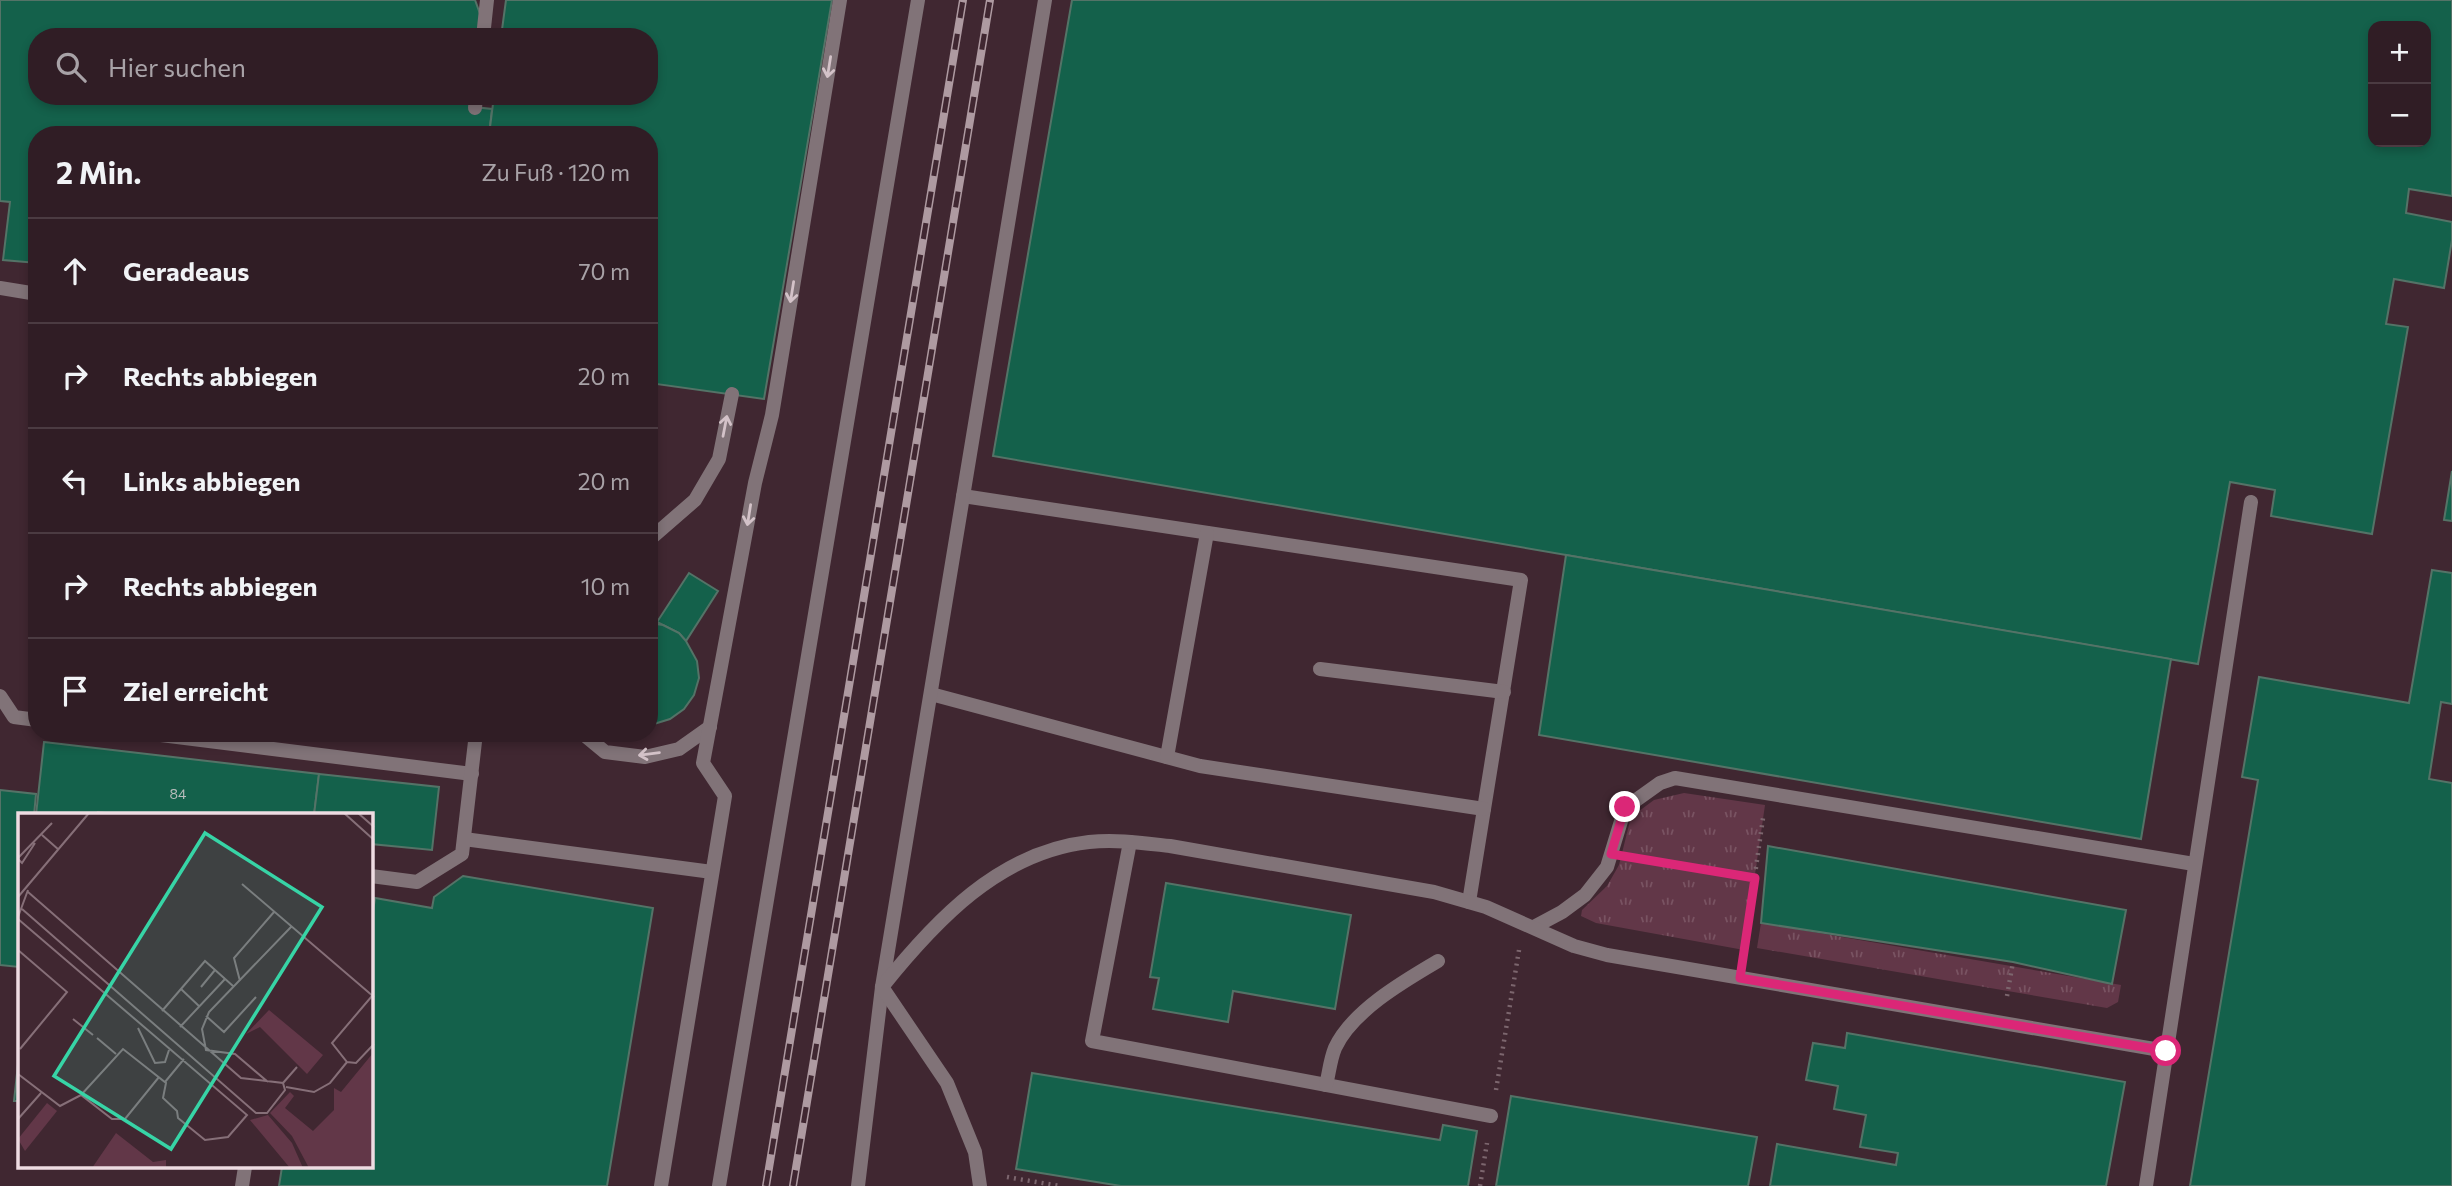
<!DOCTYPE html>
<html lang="de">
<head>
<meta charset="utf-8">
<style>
	:root { --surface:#301d25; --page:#3c2a32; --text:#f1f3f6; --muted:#a8a2a7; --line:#4b3b42 }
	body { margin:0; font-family:Commissioner,sans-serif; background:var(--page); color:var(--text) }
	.controls { position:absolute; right:21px; top:21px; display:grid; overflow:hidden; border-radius:14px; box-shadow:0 4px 10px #0003 }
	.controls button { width:63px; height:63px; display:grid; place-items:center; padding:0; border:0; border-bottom:2px solid var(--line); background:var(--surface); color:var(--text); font:35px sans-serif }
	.stop { position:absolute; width:21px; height:21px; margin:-16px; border:5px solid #db2777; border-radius:50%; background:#fff }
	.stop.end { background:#db2777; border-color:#fff; box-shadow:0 2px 7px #0008 }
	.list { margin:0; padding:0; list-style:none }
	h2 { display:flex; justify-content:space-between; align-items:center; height:91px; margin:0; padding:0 28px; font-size:30px }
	h2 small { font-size:23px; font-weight:400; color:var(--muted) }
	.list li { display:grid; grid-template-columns:46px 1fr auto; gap:21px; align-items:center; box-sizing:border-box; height:105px; padding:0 28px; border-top:2px solid var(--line) }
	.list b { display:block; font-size:26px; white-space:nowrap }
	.list em { font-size:23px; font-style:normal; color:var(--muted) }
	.icon { flex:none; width:38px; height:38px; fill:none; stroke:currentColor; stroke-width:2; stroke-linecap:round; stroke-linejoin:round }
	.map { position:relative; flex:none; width:2452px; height:1186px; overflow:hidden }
	.search { position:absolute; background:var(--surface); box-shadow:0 4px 10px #0003; left:28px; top:28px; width:630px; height:77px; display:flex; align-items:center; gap:18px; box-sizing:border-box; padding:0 24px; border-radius:28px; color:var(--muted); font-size:26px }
	.panel { position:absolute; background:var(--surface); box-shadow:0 4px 10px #0003; left:28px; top:126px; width:630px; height:616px; border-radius:28px }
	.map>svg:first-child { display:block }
	.grass { fill:url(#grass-tufts) }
	.building { fill:#14614b; stroke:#547367; stroke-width:2; fill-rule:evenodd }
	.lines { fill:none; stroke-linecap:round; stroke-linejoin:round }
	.path { stroke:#7c666e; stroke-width:4.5; stroke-dasharray:2 5; stroke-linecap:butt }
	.lane { stroke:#817378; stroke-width:14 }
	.rail-casing { stroke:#ae9aa1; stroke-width:8 }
	.rail { stroke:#402731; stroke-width:5; stroke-dasharray:16; stroke-linecap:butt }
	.oneway { stroke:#d3c2c8 }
	.route { stroke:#db2777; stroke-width:9 }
	.labels { text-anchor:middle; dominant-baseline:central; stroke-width:6; stroke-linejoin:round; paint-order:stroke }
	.number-label { font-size:14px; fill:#b8bdbc }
	.inset-road { fill:none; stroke:#866f78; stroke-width:2 }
	.view { fill:#37d4a6; fill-opacity:0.15; stroke:#37d4a6; stroke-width:3.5 }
	.inset-edge { fill:none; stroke:#eedce2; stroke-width:3.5 }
</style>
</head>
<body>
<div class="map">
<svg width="2452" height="1186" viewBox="0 0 2452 1186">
	<defs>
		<pattern id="grass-tufts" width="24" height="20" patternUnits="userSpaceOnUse" patternTransform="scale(1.75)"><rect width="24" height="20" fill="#623748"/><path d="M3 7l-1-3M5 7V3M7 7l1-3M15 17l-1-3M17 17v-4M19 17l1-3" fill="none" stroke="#795362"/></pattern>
	</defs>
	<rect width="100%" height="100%" fill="#402731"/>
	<g class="grass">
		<path d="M 1684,793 L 1765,805 L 1744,950 L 1596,923 L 1581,916 L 1582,910 L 1607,886 L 1619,865 L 1631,817 L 1654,800 Z"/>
		<path d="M 1761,923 L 2121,985 L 2118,1002 L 2107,1008 L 1757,948 Z"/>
	</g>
	<g class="building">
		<path d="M 0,0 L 475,0 L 483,22 L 482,37 L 37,37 L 37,96 L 475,96 L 474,107 L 492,109 L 489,135 L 37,135 L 37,263 L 3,260 L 10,202 L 0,201 Z"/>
		<path d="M 506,0 L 832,0 L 764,399 L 649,383 L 649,135 L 489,135 L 494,96 L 649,96 L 649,37 L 501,37 Z"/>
		<path d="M 1072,0 L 2452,0 L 2452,196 L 2409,189 L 2406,213 L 2452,222 L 2452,240 L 2444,288 L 2394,279 L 2386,324 L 2408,327 L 2372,534 L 2271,516 L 2275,490 L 2230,482 L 2198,664 L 993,456 ZM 2373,26 L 2426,26 L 2426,142 L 2373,142 Z"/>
		<path d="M 2452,471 L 2452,521 L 2444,520 Z"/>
		<path d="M 1566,555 L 2171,659 L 2141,839 L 1539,735 Z"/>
		<path d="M 2432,570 L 2452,573 L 2452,704 L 2441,702 L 2429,779 L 2452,783 L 2452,1186 L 2190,1186 L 2258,780 L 2242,777 L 2259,677 L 2409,703 Z"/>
		<path d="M 689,573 L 718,591 L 686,641 L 679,633 L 657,622 Z"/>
		<path d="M 649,623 L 663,625 L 679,633 L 686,641 L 697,661 L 699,678 L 694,695 L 684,709 L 670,719 L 654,724 L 649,724 Z"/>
		<path d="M 44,742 L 319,774 L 314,815 L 124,815 L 98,812 L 98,815 L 36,815 Z"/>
		<path d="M 319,774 L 439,787 L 432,850 L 371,844 L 371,815 L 314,815 Z"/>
		<path d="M 0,790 L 36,794 L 34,815 L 19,815 L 19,967 L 0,965 Z"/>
		<path d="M 1768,846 L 2126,910 L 2112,984 L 2013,962 L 1761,923 Z"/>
		<path d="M 463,876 L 653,908 L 607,1186 L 279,1186 L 282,1167 L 371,1167 L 371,924 L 375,898 L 432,908 L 434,897 Z"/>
		<path d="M 1166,883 L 1351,915 L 1335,1009 L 1233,991 L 1228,1022 L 1153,1009 L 1159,978 L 1150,977 Z"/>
		<path d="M 1847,1033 L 2125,1082 L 2106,1186 L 1770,1186 L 1777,1144 L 1896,1165 L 1898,1153 L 1860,1147 L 1866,1115 L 1834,1109 L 1838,1086 L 1806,1080 L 1813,1043 L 1845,1048 Z"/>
		<path d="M 19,1055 L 19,1101 L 14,1101 Z"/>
		<path d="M 1032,1073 L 1440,1140 L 1443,1125 L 1477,1131 L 1468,1186 L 1121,1186 L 1016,1169 Z"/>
		<path d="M 1511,1096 L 1757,1137 L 1748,1186 L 1496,1186 Z"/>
	</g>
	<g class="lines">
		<g class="path">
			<path d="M 1639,858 L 1755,878"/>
			<path d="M 1744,952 L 1763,818"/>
			<path d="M 2007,996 L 2013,962"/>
			<path d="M 1496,1090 L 1519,950"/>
			<path d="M 1007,1177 L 1060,1186"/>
			<path d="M 1480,1186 L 1487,1143"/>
		</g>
		<g class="lane">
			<path d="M 483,37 L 487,0"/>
			<path d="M 475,108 L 476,96"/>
			<path d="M 0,288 L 37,294"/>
			<path d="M 963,496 L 1521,580 L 1469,902"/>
			<path d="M 649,540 L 695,500 L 719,459 L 732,394"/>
			<path d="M 1320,669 L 1504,692"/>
			<path d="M 931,694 L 1200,766 L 1484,809"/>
			<path d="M 0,696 L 14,717 L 37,720"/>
			<path d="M 145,733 L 472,774"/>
			<path d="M 582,733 L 605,752 L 645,757 L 679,749 L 710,727"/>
			<path d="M 1167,757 L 1207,533"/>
			<path d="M 464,839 L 712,872"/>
			<path d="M 1130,842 L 1092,1041 L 1491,1116"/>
			<path d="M 371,876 L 417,882 L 462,854 L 476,733"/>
			<path d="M 1534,927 L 1562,912 L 1585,895 L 1607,867 L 1625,808 L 1660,783 L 1675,778 L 2194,864"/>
			<path d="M 1326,1085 C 1329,1074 1330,1060 1335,1048 C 1352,1011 1404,981 1438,961"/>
			<path d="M 242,1186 L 245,1167"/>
			<path d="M 661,1186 L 725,796 L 703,763 L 755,483 L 772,415 L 840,0"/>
			<path d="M 719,1186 L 918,0"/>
			<path d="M 858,1186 L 882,987 L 1045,0"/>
			<path d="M 980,1186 L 975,1152 L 947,1083 L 882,987 C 935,921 999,852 1089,842 C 1116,839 1143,843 1170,846 L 1434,892 L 1486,907 L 1574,946 L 1607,955 L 2166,1051"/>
			<path d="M 2146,1186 L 2251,502"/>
		</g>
		<g class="rail-casing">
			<g id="rail">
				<path d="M 766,1186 L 963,0"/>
				<path d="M 793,1186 L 990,0"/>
			</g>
		</g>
		<use href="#rail" class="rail"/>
	</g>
	<defs><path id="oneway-shaft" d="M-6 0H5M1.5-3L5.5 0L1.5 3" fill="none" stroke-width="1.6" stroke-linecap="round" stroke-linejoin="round" transform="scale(1.75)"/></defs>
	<g class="oneway">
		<use href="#oneway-shaft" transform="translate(829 67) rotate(99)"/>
		<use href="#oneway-shaft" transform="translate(792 292) rotate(99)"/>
		<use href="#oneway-shaft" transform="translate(725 426) rotate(-79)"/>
		<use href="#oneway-shaft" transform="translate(749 515) rotate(99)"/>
		<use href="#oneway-shaft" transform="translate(649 754) rotate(173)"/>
	</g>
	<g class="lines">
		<path class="route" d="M 1625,807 L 1611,854 L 1755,878 L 1740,978 L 2166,1051"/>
	</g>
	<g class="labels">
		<g class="number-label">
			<text x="178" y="793">84</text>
		</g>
	</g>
	<g transform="translate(18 813)">
		<rect width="355" height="355" fill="#402731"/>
		<path d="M 251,197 L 305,242 L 289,261 L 242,214 L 228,221 ZM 355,240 L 356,349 L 351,355 L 291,355 L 274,323 L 252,300 L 272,279 L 276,283 L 267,295 L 295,318 L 316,297 L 316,275 L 323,279 ZM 250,302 L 274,330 L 285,355 L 272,355 L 232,307 ZM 98,320 L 135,349 L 148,347 L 148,355 L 74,355 Z" fill="#623748"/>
		<path d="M 29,290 L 39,298 L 7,338 L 0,326 Z" fill="#623748"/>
		<path class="inset-road" d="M 326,0 L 356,27M 340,0 L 356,14M 24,22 L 41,37M 0,45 L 34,10M 0,46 L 4,50 L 17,30M 224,71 L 356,184M 0,84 L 71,0M 4,96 L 238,300 L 249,300 L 267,277 L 265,270 L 223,265 L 10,79M 0,104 L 10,77M 0,106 L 229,302 L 210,324 L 187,327 L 160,305 L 159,298 L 145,285 L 148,270 L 105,236 L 63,282M 0,137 L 49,179 L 2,236M 222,168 L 216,145 L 256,99M 183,174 L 197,157M 163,176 L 182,194M 354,183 L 314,230 L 329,249 L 338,250 L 356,231M 144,198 L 187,148 L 215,173M 188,203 L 206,219 L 238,184M 55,206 L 75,222M 162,214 L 207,166M 120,215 L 137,250 L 147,249 L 151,237M 79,225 L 98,241M 0,261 L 42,293 L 63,282 L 94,306 L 107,306 L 141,264M 147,269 L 166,246M 250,269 L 217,241 L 188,237 L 184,216 L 191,199 L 273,114M 265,270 L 279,254M 268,274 L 296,279 L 312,270 L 329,249M 0,306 L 23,280"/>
		<path class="view" d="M 187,20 L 304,94 L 153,336 L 36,263 Z"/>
		<rect width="355" height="355" class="inset-edge"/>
	</g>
</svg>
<div class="controls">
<button>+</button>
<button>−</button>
</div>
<div class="stop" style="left:2166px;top:1051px"></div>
<div class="stop end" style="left:1625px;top:807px"></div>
<div class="search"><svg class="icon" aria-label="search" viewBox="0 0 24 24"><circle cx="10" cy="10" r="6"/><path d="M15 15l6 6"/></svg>Hier suchen</div>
<section class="panel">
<h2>2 Min.<small>Zu Fuß · 120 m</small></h2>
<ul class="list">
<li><svg class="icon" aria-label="ahead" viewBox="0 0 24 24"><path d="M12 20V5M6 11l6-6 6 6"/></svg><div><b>Geradeaus</b></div><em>70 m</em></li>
<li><svg class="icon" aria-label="right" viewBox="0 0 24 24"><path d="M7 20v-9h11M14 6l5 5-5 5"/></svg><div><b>Rechts abbiegen</b></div><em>20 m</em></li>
<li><svg class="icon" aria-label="left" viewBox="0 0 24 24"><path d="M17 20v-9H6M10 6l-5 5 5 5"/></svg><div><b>Links abbiegen</b></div><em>20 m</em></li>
<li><svg class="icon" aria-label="right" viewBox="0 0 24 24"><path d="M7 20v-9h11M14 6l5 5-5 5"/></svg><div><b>Rechts abbiegen</b></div><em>10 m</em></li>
<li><svg class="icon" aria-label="arrive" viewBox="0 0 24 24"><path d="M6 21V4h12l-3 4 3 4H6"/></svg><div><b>Ziel erreicht</b></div></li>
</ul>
</section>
</div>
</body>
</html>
